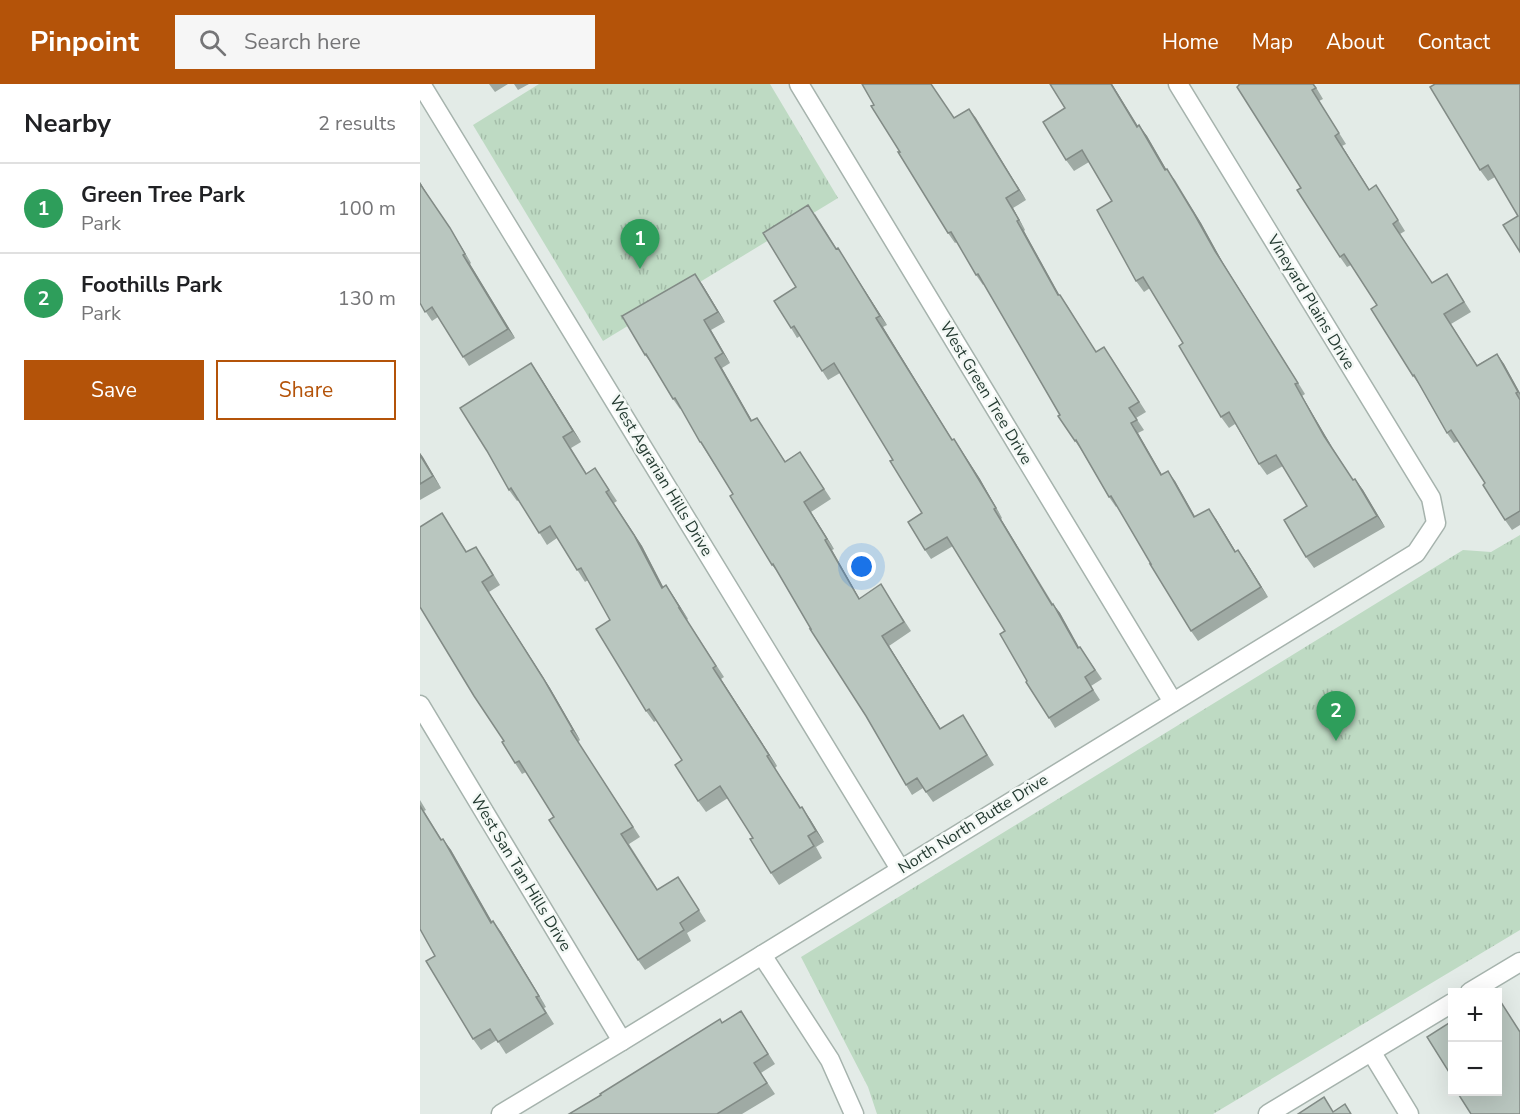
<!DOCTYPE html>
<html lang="en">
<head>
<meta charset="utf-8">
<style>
	:root { --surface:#fff; --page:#f6f6f6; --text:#202124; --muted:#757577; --line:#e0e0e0; --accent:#b45309 }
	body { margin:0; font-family:"Nunito Sans",sans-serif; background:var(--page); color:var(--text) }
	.controls { position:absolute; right:18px; bottom:18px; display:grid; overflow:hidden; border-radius:0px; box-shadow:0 6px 24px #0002 }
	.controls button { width:54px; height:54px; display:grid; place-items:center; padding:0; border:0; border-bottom:2px solid var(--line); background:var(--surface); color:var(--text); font:30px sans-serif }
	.you { position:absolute; left:442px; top:483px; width:21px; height:21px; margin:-15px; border:4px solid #fff; border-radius:50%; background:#1a73e8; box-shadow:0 0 0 9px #1a73e833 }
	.badge { display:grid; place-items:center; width:39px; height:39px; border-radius:50%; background:var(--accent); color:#fff; font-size:20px; font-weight:700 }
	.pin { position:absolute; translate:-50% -50px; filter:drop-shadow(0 2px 3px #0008) }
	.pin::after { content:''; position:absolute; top:32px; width:21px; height:18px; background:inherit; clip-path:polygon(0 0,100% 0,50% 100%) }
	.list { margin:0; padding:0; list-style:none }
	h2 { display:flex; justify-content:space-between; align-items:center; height:78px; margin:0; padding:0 24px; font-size:26px }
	h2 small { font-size:20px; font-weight:400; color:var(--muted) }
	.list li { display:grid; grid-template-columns:39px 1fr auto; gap:18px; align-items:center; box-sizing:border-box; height:90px; padding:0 24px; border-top:2px solid var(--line) }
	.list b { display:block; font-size:22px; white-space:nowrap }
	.list p { margin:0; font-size:20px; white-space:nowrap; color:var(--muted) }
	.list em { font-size:20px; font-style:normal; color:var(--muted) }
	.actions { display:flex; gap:12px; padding:18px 24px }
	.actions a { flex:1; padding:14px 0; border:2px solid var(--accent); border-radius:0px; text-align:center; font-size:21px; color:var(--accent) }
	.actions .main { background:var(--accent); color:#fff }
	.icon { flex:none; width:33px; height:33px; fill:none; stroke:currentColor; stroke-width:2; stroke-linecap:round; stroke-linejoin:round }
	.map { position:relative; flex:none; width:1100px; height:1030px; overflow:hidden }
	header { display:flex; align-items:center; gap:36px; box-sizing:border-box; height:84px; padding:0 30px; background:var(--accent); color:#fff }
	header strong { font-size:28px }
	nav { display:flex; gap:33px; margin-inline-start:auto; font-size:21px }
	.search { width:420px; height:54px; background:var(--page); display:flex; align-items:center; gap:15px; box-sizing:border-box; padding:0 21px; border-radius:0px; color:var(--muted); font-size:22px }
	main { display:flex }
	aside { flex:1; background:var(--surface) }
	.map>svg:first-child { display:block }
	.grass { fill:url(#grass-tufts) }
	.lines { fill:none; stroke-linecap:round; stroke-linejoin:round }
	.street-casing { stroke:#a6b3ad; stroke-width:21 }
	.street { stroke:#fff; stroke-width:18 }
	.wall { fill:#9faaa4 }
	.shaded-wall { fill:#828b86 }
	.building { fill:#b9c6bf; stroke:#828b86; stroke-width:1.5 }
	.labels { text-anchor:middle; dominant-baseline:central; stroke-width:5; stroke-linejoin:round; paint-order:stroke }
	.street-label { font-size:16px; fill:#253b32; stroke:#f3f8f5 }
</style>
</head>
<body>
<header>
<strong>Pinpoint</strong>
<div class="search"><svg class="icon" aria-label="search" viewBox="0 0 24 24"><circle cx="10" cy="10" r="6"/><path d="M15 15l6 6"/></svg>Search here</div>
<nav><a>Home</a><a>Map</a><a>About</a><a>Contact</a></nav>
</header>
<main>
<aside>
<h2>Nearby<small>2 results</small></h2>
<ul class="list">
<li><span class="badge" style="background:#2e9e5b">1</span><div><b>Green Tree Park</b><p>Park</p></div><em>100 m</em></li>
<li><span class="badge" style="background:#2e9e5b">2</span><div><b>Foothills Park</b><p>Park</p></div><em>130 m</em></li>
</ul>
<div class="actions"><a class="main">Save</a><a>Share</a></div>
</aside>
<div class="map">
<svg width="1100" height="1030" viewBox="0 0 1100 1030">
	<defs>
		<pattern id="grass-tufts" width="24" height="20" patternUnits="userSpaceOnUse" patternTransform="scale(1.5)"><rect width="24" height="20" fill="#bedac3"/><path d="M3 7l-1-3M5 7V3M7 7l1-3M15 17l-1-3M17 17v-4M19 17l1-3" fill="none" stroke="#a3bca8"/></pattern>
	</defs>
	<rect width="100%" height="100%" fill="#e3ebe7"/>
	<g class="grass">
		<path d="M 119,0 L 350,0 L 418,114 L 183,257 L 53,41 Z"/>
		<path d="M 1100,451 L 1100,846 L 793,1030 L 457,1030 L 448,1003 L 381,873 L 1043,466 L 1071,468 Z"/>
	</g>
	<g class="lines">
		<g class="street-casing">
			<g id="street">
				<path d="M 1,0 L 480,785"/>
				<path d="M 379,0 L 753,618"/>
				<path d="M 0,621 L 202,957"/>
				<path d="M 342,871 L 410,976 L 434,1030"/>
				<path d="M 1050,908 L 1100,878"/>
				<path d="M 952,969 L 989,1030"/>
				<path d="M 81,1030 L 202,957 L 996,469 L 1016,439 L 1011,414 L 758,0"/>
				<path d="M 848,1030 L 1032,919"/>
			</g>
		</g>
		<use href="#street" class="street"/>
	</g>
	<g class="wall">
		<path d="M 69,0 L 88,0 L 75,8 Z"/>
		<path d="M 94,0 L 109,0 L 98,6 Z"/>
		<path d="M 630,0 L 692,0 L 718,42 L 727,52 L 746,85 L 755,96 L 781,139 L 803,179 L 885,310 L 882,312 L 912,363 L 933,396 L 935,395 L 943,406 L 965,443 L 894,484 L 886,473 L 887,422 L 863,382 L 847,391 L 839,380 L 815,340 L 809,344 L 801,333 L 763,259 L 730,204 L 724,208 L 716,197 L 692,117 L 669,78 L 654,87 L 646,76 L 645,24 Z"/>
		<path d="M 894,0 L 903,15 L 899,17 L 926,60 L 922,62 L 949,106 L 963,112 L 985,147 L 980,150 L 1012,199 L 1027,190 L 1051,228 L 1031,240 L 1057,281 L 1077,270 L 1084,280 L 1100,309 L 1100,441 L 1092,446 L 1085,436 L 1065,399 L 1038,357 L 1034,359 L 1027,349 L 1000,302 L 993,292 L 957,221 L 931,181 L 927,183 L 920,173 L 881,104 L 819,1 Z"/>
		<path d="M 1100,0 L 1098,132 L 1075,93 L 1068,97 L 1060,86 Z"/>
		<path d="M 454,21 L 534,34 L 549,25 L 606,116 L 593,124 L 605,146 L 604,147 L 639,211 L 647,221 L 676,268 L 691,273 L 726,328 L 716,334 L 724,346 L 718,349 L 742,391 L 755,397 L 775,433 L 796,435 L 816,468 L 825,476 L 848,513 L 778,557 L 771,547 L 697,422 L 696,423 L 689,413 L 662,367 L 655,357 L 564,200 L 563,201 L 556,191 L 537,158 L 535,159 L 528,149 L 480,68 Z"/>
		<path d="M 0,98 L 7,110 L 36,154 L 51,179 L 50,180 L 95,254 L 49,282 L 18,233 L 12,237 L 0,219 Z"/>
		<path d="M 395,130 L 417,165 L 418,164 L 424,174 L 467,241 L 463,243 L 532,356 L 534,355 L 540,364 L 560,395 L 582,434 L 581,435 L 633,520 L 640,529 L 659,564 L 660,563 L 682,595 L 671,602 L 680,616 L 635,644 L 607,597 L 585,547 L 533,462 L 511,475 L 505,466 L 502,429 L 473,376 L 420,289 L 408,296 L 380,252 L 377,254 L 371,244 L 376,203 Z"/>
		<path d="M 282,200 L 305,238 L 291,246 L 310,279 L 302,284 L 332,337 L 337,334 L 365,377 L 380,368 L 411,415 L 391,428 L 414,465 L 412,466 L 439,514 L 467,510 L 491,547 L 469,562 L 521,645 L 549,641 L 574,681 L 513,718 L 503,704 L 492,711 L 486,701 L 446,632 L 391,545 L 359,490 L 352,481 L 313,410 L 280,358 L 261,324 L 260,325 L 253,315 L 232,280 L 225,271 Z"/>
		<path d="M 119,291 L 161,358 L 151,364 L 167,390 L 175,384 L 197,417 L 194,419 L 222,462 L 243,503 L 246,501 L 254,513 L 268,535 L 267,536 L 304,593 L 301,595 L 357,682 L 355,684 L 381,724 L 390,735 L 404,758 L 396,763 L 402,774 L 359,801 L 351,789 L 333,754 L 308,714 L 286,728 L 278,717 L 262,676 L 237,636 L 234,638 L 226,627 L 190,536 L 168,496 L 165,498 L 137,454 L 127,461 L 99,416 L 97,417 L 89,406 L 67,367 Z"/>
		<path d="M 0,369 L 21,404 L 0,416 Z"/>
		<path d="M 29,440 L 47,468 L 63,473 L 80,501 L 69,508 L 130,604 L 160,656 L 158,658 L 220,753 L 209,760 L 238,806 L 258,793 L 286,837 L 267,849 L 271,857 L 225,886 L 218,876 L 134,733 L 106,688 L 102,690 L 95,679 L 84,657 Z"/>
		<path d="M 0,716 L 6,726 L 4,727 L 22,756 L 23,755 L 31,766 L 72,838 L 81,848 L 126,923 L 124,924 L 134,940 L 86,970 L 77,956 L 61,966 L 53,955 L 15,872 L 0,845 Z"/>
		<path d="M 321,927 L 355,980 L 341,989 L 355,1010 L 322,1030 L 149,1030 Z"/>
	</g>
	<g class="shaded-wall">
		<path d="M 691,0 L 692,0 L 725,54 L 717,43 Z"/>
		<path d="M 549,25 L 556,34 L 606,116 L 599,106 Z"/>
		<path d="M 719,41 L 727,52 L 753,97 L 745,86 Z"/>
		<path d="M 915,52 L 922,62 L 956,116 L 949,106 Z"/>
		<path d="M 747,85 L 781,139 L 803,179 L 885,310 L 795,167 Z"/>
		<path d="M 0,98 L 7,110 L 36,154 L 51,179 L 0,100 Z"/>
		<path d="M 586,114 L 593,124 L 605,146 L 599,136 Z"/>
		<path d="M 597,137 L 604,147 L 645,221 L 638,211 Z"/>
		<path d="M 418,164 L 424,174 L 467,241 L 460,232 Z"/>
		<path d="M 43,171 L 50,180 L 95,254 L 88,245 Z"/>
		<path d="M 275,190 L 282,200 L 305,238 L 298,228 Z"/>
		<path d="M 456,234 L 463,243 L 538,365 L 532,356 Z"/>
		<path d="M 284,236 L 291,246 L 310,279 L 303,269 Z"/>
		<path d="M 1077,270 L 1084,280 L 1100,309 L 1100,311 Z"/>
		<path d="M 295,274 L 302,284 L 338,347 L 331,337 Z"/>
		<path d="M 111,279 L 119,291 L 161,358 L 153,347 Z"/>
		<path d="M 875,300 L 882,312 L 912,363 L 904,352 Z"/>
		<path d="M 711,339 L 718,349 L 748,401 L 741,391 Z"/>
		<path d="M 534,355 L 560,395 L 582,434 L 576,424 Z"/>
		<path d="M 0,369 L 3,373 L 21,404 L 13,392 L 0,371 Z"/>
		<path d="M 748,387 L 755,397 L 781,443 L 774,433 Z"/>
		<path d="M 935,395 L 943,406 L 965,443 L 957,432 Z"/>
		<path d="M 186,408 L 222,462 L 250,516 L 242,504 Z"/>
		<path d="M 384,418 L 391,428 L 414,465 L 407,455 Z"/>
		<path d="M 574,425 L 581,435 L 638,530 L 632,521 Z"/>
		<path d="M 789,425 L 796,435 L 822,478 L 815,468 Z"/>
		<path d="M 405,456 L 412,466 L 445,524 L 439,515 Z"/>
		<path d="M 818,466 L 825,476 L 848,513 L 841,503 Z"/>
		<path d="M 62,498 L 130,604 L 160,656 L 153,646 Z"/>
		<path d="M 246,501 L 254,513 L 268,535 L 260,524 Z"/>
		<path d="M 633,520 L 640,529 L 665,574 L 658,564 Z"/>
		<path d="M 462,552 L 469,562 L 527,655 L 520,645 Z"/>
		<path d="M 293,584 L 301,595 L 357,682 L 349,671 Z"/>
		<path d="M 382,723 L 390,735 L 404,758 L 396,747 Z"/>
		<path d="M 23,755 L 31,766 L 79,850 L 71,839 Z"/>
		<path d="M 73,837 L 81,848 L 126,923 L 119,912 Z"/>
	</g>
	<g class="building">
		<path d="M 442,0 L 511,0 L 534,34 L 549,25 L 599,106 L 586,114 L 599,136 L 597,137 L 638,211 L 640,211 L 676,268 L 684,263 L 719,318 L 709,324 L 717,336 L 711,339 L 741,391 L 748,387 L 774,433 L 789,425 L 815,468 L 818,466 L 841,503 L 771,547 L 730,480 L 731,480 L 691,412 L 689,413 L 656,356 L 655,357 L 638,332 L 640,331 L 558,190 L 556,191 L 531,148 L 528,149 L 478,68 L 480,68 L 451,22 L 454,21 Z"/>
		<path d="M 630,0 L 691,0 L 717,43 L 719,41 L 745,86 L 747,85 L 773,128 L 795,167 L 878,299 L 875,300 L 904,352 L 933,396 L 935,395 L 957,432 L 886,473 L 864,436 L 887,422 L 856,371 L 839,380 L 809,328 L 801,333 L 759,262 L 763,259 L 723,193 L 716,197 L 677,126 L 692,117 L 662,66 L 646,76 L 623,38 L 645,24 Z"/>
		<path d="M 819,0 L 893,0 L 896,4 L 892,6 L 919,49 L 915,52 L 949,106 L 956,101 L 978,136 L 973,140 L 1012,199 L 1027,190 L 1044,218 L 1024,230 L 1057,282 L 1077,270 L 1098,308 L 1096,309 L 1100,316 L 1100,427 L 1085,436 L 1063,401 L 1065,399 L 1031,346 L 1027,349 L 994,291 L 993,292 L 951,225 L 957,221 L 924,170 L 920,173 L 877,106 L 881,104 L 817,3 L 819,1 Z"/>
		<path d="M 1015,0 L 1100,0 L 1100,168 L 1083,141 L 1098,132 L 1068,81 L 1060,86 L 1010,3 Z"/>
		<path d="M 0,100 L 30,144 L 45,170 L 43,171 L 88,245 L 43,273 L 12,223 L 5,228 L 0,219 Z"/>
		<path d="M 388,121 L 416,165 L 418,164 L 460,232 L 456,234 L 532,356 L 534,355 L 553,386 L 576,424 L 574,425 L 632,521 L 633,520 L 658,564 L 660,563 L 675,586 L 665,593 L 673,606 L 629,634 L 606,598 L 607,597 L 580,550 L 585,547 L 527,453 L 505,466 L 488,438 L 502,429 L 470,377 L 473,376 L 414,279 L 402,287 L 374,242 L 371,244 L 354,217 L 376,203 L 343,149 Z"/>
		<path d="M 275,190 L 298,228 L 284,236 L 303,269 L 295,274 L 331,337 L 337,334 L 365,378 L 380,368 L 404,405 L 384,418 L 407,455 L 405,456 L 439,515 L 461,500 L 484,538 L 462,552 L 520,645 L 543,631 L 567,671 L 506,708 L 497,694 L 486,701 L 446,632 L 390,545 L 391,545 L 353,480 L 352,481 L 310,412 L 313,410 L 281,358 L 280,358 L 255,314 L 253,315 L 226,270 L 225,271 L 202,232 Z"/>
		<path d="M 111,279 L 153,347 L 143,353 L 166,390 L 175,384 L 189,406 L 186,408 L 214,451 L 242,504 L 246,501 L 260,524 L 259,524 L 296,582 L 293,584 L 349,671 L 347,672 L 380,724 L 382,723 L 396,747 L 388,752 L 394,762 L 351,789 L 330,755 L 333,754 L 300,702 L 278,717 L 255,681 L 262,676 L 229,625 L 226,627 L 176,545 L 190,536 L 161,484 L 157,486 L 130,442 L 119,449 L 91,404 L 89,406 L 67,367 L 40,324 Z"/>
		<path d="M 0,371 L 13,392 L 0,400 Z"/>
		<path d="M 22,429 L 46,468 L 56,463 L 73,491 L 62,498 L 123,594 L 153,646 L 151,647 L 213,743 L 201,750 L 237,806 L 258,793 L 279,826 L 260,839 L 264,846 L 218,876 L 129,736 L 134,733 L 99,677 L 95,679 L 82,658 L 84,657 L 54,612 L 0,523 L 0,443 Z"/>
		<path d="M 0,722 L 21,756 L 23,755 L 71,839 L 73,837 L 119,912 L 116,913 L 126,929 L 78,958 L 70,945 L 53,955 L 6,877 L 15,872 L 0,845 Z"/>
		<path d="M 1077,912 L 1100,948 L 1100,1030 L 1051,1030 L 1037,1008 L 1077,1008 Z"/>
		<path d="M 321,927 L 348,970 L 334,979 L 347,999 L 297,1030 L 149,1030 L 181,1011 L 180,1010 L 300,935 L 302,939 Z"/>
		<path d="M 1032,937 L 1032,993 L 1007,953 Z"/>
		<path d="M 904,1013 L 913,1028 L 925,1020 L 931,1030 L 878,1030 Z"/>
	</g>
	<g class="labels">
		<g class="street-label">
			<text transform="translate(891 218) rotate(59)">Vineyard Plains Drive</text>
			<text transform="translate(566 309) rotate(59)">West Green Tree Drive</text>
			<text transform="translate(241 392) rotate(59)">West Agrarian Hills Drive</text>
			<text transform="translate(553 740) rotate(-32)">North North Butte Drive</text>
			<text transform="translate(101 789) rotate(59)">West San Tan Hills Drive</text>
		</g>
	</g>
</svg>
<div class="controls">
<button>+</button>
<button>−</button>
</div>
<div class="you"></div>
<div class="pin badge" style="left:220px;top:185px;background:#2e9e5b">1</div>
<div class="pin badge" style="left:916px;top:657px;background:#2e9e5b">2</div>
</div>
</main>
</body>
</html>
